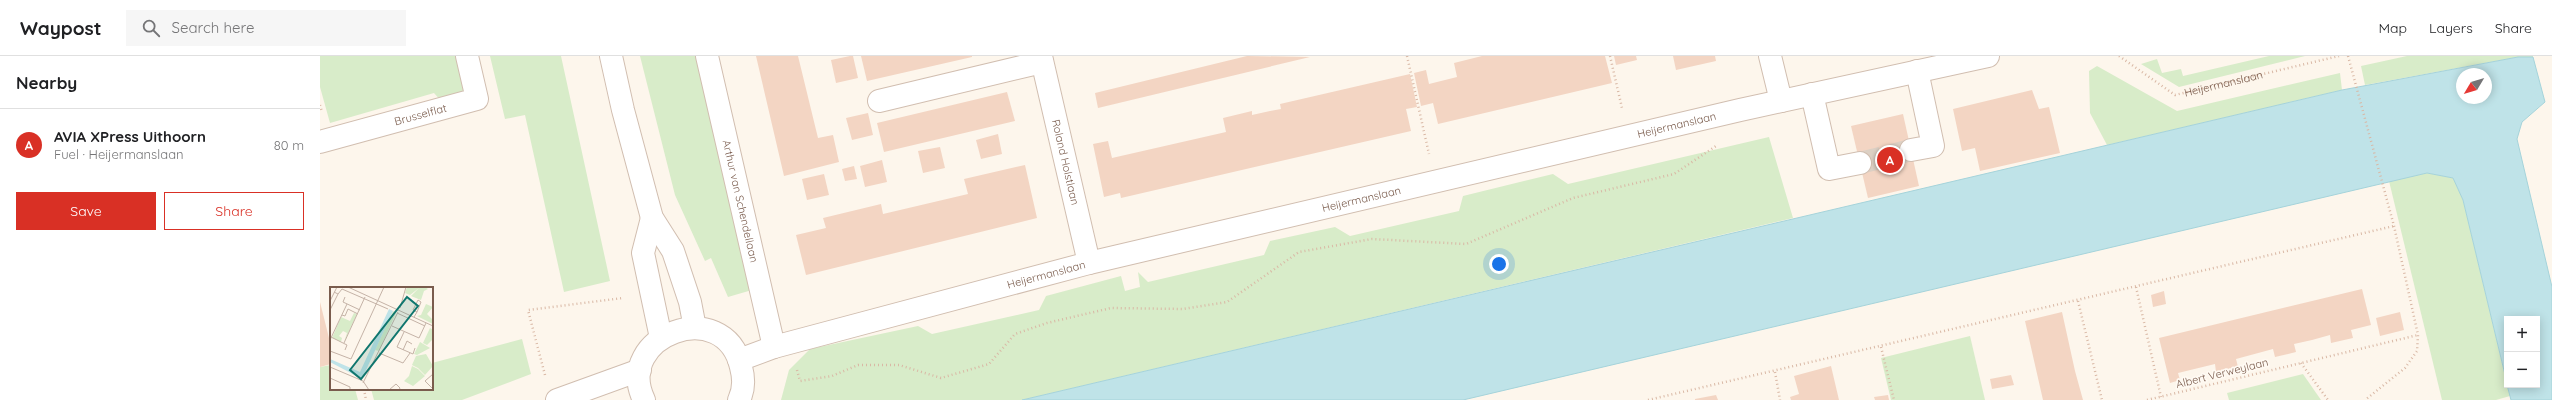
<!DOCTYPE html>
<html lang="en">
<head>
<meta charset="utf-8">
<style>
	:root { --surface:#fff; --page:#f6f6f6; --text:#202124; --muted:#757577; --line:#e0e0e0; --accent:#d93025 }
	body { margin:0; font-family:Quicksand,sans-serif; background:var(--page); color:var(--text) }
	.controls { position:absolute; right:12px; bottom:12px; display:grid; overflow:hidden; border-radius:0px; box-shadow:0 2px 10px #0003 }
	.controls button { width:36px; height:36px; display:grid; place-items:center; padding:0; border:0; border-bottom:1px solid var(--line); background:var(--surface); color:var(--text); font:20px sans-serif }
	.compass { position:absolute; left:2136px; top:12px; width:36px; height:36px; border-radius:50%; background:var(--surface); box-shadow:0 2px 10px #0003; rotate:232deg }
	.you { position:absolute; left:1179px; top:208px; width:14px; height:14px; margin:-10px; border:3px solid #fff; border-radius:50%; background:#1a73e8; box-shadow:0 0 0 6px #1a73e833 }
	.badge { display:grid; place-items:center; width:26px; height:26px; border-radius:50%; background:var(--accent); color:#fff; font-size:13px; font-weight:700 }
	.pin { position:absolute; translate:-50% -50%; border:2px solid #fff; box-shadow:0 1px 4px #0006 }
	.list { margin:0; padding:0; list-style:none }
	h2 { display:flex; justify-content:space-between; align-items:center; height:52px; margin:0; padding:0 16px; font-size:17px }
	h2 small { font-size:13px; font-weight:400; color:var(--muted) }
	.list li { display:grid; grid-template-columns:26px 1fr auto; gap:12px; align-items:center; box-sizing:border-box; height:72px; padding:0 16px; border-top:1px solid var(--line) }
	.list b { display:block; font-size:15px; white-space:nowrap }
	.list p { margin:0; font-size:13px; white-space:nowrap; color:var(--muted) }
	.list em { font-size:13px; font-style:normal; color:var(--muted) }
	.actions { display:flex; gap:8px; padding:12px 16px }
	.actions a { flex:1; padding:9px 0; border:1px solid var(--accent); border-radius:0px; text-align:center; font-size:14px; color:var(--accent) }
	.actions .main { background:var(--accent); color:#fff }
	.icon { flex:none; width:22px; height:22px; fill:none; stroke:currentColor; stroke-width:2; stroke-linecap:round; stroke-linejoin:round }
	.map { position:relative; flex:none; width:2232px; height:344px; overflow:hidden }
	header { display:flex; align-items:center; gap:24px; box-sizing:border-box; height:56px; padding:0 20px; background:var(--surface); border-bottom:1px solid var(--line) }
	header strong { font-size:19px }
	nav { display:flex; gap:22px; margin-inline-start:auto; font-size:14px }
	.search { width:280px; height:36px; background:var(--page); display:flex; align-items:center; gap:10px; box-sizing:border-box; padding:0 14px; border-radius:0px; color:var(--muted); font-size:15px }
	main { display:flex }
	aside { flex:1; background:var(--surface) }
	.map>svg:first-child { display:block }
	.green { fill:#d8ecc9 }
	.water { fill:#bfe3e8; stroke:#a5d3da; fill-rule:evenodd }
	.building { fill:#f3d5c3 }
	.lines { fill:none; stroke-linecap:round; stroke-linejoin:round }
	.minor-tunnel { stroke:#dcd0c4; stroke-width:22; stroke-dasharray:22 11; stroke-linecap:butt }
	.minor-casing { stroke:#d1beb0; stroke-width:24 }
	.path { stroke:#d9b8a5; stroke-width:2.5; stroke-dasharray:1 3; stroke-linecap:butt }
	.minor { stroke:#fff; stroke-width:22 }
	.labels { text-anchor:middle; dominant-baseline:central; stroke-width:3.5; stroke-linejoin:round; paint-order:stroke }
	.street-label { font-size:11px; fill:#7a5c4d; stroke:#fffaf3 }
	.inset-road { fill:none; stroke:#c5b3a7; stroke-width:1 }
	.view { fill:#0f766e; fill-opacity:0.15; stroke:#0f766e; stroke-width:2 }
	.inset-edge { fill:none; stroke:#7a5c4d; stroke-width:2 }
</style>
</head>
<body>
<header>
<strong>Waypost</strong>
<div class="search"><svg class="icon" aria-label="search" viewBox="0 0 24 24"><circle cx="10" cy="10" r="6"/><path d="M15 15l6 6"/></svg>Search here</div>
<nav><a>Map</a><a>Layers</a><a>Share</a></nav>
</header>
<main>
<aside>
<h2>Nearby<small></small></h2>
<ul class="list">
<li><span class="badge">A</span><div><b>AVIA XPress Uithoorn</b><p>Fuel · Heijermanslaan</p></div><em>80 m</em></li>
</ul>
<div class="actions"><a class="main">Save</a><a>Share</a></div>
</aside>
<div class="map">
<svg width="2232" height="344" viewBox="0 0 2232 344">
	<rect width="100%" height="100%" fill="#fdf6ec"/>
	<g class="green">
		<path d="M 0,0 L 142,0 L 152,40 L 123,47 L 114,37 L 10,67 L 0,31 Z"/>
		<path d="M 170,0 L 241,0 L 290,225 L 244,236 L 205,59 L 185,63 Z"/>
		<path d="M 320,0 L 376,0 L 432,234 L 408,241 L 391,202 L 385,205 L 355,139 Z"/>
		<path d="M 1949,0 L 1985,0 L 1859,31 L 1821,8 L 1837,3 L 1842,17 L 1861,13 L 1863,20 Z"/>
		<path d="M 2087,0 L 2213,0 L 2213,1 L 2198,1 L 2045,29 L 2041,10 Z"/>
		<path d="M 1777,10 L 1857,55 L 2020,17 L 2022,34 L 1787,89 L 1770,57 L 1769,15 Z"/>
		<path d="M 1449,81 L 1473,162 L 702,344 L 461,344 L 469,314 L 490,293 L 598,270 L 612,278 L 719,254 L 726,240 L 801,220 L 805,235 L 820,231 L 818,216 L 828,226 L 944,199 L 950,185 L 1015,171 L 1030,180 L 1139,155 L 1143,140 L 1233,118 L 1248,128 Z"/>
		<path d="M 2107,117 L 2133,122 L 2143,144 L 2190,340 L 2176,344 L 2122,344 L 2069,125 Z"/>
		<path d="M 1650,280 L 1665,344 L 1571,344 L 1561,302 Z"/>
		<path d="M 202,283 L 211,318 L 142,344 L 54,344 L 51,333 L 112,333 L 112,307 Z"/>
		<path d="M 11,309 L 11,333 L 35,333 L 38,344 L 0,344 L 0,311 Z"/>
		<path d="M 1983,318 L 2001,344 L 1909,344 L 1907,337 Z"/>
	</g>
	<path class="water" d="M 2198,1 L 2213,1 L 2225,46 L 2202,66 L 2197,83 L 2232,231 L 2232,344 L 2191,344 L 2187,329 L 2217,329 L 2217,263 L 2187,263 L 2187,327 L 2143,144 L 2133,122 L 2107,117 L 1143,344 L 702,344 L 2022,34 ZM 2142,18 L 2166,18 L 2166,42 L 2142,42 Z"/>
	<g class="building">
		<path d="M 436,0 L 478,0 L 498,82 L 513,79 L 519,106 L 464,120 Z"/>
		<path d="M 530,0 L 533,0 L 538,22 L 516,27 L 511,4 Z"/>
		<path d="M 541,0 L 652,0 L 652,1 L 547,25 Z"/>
		<path d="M 927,0 L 990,1 L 778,52 L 775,37 Z"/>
		<path d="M 1162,0 L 1285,0 L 1292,27 L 1118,68 L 1113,47 L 1101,50 L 1094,17 L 1106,14 L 1109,28 L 1137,21 L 1134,7 Z"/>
		<path d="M 1294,0 L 1316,0 L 1317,4 L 1296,9 Z"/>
		<path d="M 1353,0 L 1395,0 L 1396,5 L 1356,14 Z"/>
		<path d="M 1090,18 L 1097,51 L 1086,53 L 1091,75 L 801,142 L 800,137 L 784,141 L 773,88 L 788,85 L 792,102 L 906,76 L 903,62 L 932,55 L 932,59 L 950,55 L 961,53 L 960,48 Z"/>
		<path d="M 1712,34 L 1719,53 L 1729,51 L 1740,97 L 1660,115 L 1655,92 L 1642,95 L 1633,53 Z"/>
		<path d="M 687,36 L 695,65 L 564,96 L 557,67 Z"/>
		<path d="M 548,57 L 553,79 L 532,84 L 526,62 Z"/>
		<path d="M 1583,58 L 1599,130 L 1548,142 L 1531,70 Z"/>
		<path d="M 678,78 L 682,98 L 661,103 L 656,84 Z"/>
		<path d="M 620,91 L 625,112 L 603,117 L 598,95 Z"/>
		<path d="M 562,104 L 567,126 L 545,131 L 540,110 Z"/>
		<path d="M 705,109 L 717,162 L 486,219 L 476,179 L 506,172 L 503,162 L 561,148 L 563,158 L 648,138 L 644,123 Z"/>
		<path d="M 534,110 L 537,123 L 525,125 L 522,113 Z"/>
		<path d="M 504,118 L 509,139 L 487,144 L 482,123 Z"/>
		<path d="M 2042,233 L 2051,269 L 2031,274 L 2033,282 L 2011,287 L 2010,279 L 1992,284 L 1974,288 L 1976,296 L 1955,301 L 1953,293 L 1916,303 L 1918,311 L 1907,313 L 1896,316 L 1895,308 L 1858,317 L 1860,324 L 1850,327 L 1839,282 Z"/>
		<path d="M 1844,235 L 1846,248 L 1833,251 L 1831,239 Z"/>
		<path d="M 0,246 L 11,290 L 11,308 L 0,311 Z"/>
		<path d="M 1742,256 L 1755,315 L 1763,344 L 1723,344 L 1705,265 Z"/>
		<path d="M 2080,256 L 2084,274 L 2060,280 L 2056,262 Z"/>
		<path d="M 1511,310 L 1519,344 L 1471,344 L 1470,341 L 1479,338 L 1474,320 Z"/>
		<path d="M 1691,319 L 1694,329 L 1672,333 L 1670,323 Z"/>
		<path d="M 1396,339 L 1398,344 L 1375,344 L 1375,343 Z"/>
		<path d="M 1568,339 L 1569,344 L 1555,344 L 1554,341 Z"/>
	</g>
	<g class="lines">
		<path class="minor-tunnel" d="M 1540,107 L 1591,94"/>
		<g class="minor-casing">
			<g id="minor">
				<path d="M 291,0 L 303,54 L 332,162 L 353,195 L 370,246 L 375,272"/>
				<path id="s2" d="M 387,0 L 454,291"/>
				<path id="s3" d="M 721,0 L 769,207"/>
				<path d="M 1450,0 L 1461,45"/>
				<path d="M 1492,38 L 1509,113 L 1540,107"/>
				<path d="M 559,45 L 722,6"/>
				<path id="s4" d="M 0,86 L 157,43 L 147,0"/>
				<path d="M 1591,94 L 1613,90 L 1597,15"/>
				<path d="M 332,162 L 323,197 L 341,282"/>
				<path id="s5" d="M 419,304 L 454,291 L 769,207 L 1420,54 L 1668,0"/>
				<path d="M 237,344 L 320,314"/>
				<path d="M 324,344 C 293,280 404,238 421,311 C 424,322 424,334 419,344"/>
			</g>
		</g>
		<g class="path">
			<path d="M 1087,0 L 1109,98"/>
			<path d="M 1290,0 L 1302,52"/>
			<path id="s1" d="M 1799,0 L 1855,39 L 2019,0"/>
			<path d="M 2028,0 L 2074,170 L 2098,279 L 2097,295 L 2085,312 L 2045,344"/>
			<path d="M 0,49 L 2,56"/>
			<path d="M 1816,231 L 1841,341"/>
			<path d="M 1758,245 L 1782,344"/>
			<path d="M 1561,291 L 1574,344"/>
			<path d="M 1981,307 L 2008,344"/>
			<path d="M 477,314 L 480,325 L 512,320 L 538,309 L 579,309 L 621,322 L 669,308 L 695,278 L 727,267 L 791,252 L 863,253 L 907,246 L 979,196 L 1052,183 L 1146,188 L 1253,142 L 1354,118 L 1396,90"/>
			<path d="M 1455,316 L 1460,344"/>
			<path d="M 225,319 L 208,254 L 303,242"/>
			<path d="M 44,333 L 46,344"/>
			<path d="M 1328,344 L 2074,170"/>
			<path d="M 1827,344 L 2098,279"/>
		</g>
		<use href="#minor" class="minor"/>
	</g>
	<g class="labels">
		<g class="street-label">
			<text stroke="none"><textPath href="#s1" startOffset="118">Heijermanslaan</textPath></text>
			<text stroke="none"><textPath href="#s4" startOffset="104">Brusselflat</textPath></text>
			<text stroke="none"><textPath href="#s5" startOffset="967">Heijermanslaan</textPath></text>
			<text stroke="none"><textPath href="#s3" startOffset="109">Roland Holstlaan</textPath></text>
			<text stroke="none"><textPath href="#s5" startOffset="643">Heijermanslaan</textPath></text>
			<text stroke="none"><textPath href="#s2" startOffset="149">Arthur van Schendellaan</textPath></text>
			<text stroke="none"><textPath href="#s5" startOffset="319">Heijermanslaan</textPath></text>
			<text transform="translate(1902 317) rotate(-14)">Albert Verweylaan</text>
		</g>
	</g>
	<g transform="translate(10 231)">
		<rect width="103" height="103" fill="#fdf6ec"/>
		<path d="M 77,0 L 95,0 L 98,2 L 94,4 L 91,13 L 81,9 L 89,1 L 80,8 L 75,6 ZM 96,17 L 103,20 L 97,27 L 103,33 L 103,37 L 87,29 L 91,28 ZM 63,24 L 66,26 L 49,64 L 45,63 ZM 24,26 L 27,27 L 14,55 L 17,46 L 13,44 L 9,49 L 12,51 L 11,55 L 2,51 L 11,30 L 20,34 ZM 100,41 L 103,43 L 103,52 L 97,58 L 93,56 ZM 90,55 L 100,61 L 87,68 L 84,67 ZM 96,67 L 103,79 L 95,88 L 88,81 L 82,78 L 86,69 ZM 82,79 L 88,82 L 95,89 L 83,99 L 74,94 L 79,89 Z" fill="#d8ecc9"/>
		<path d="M 59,22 L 63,24 L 32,92 L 0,75 L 0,72 L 30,85 Z" fill="#bfe3e8"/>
		<path class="inset-road" d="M 18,0 L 103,39M 8,7 L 12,2 L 58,22M 15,10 L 13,15 L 30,23M 0,14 L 7,0M 70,21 L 76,0M 0,23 L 8,7 L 4,5M 67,26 L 95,39M 12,28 L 15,29 L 18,22 L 28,27M 84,30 L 87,25 L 91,15 L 88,13 L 83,23 L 87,25M 62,39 L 89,51 L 96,36M 74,45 L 67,60 L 83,67 L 85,61M 1,50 L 17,58 L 15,63M 0,53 L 17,17M 14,56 L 35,10M 73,63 L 77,54 L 82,57M 0,64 L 21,72 L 54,0M 49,66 L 73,76 L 80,66M 0,80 L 33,94 L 39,103M 103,87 L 95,94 L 103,102M 0,91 L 20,100 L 20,103M 33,96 L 68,25M 59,103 L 66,97 L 70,101 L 69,103"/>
		<path class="view" d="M 77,10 L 88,19 L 31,92 L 20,83 Z"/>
		<rect width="103" height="103" class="inset-edge"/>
	</g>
</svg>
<div class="controls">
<button>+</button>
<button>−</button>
</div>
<svg class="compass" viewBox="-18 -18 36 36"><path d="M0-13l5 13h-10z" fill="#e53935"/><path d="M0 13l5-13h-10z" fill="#757577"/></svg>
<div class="you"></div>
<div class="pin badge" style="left:1570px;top:104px">A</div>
</div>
</main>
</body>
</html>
